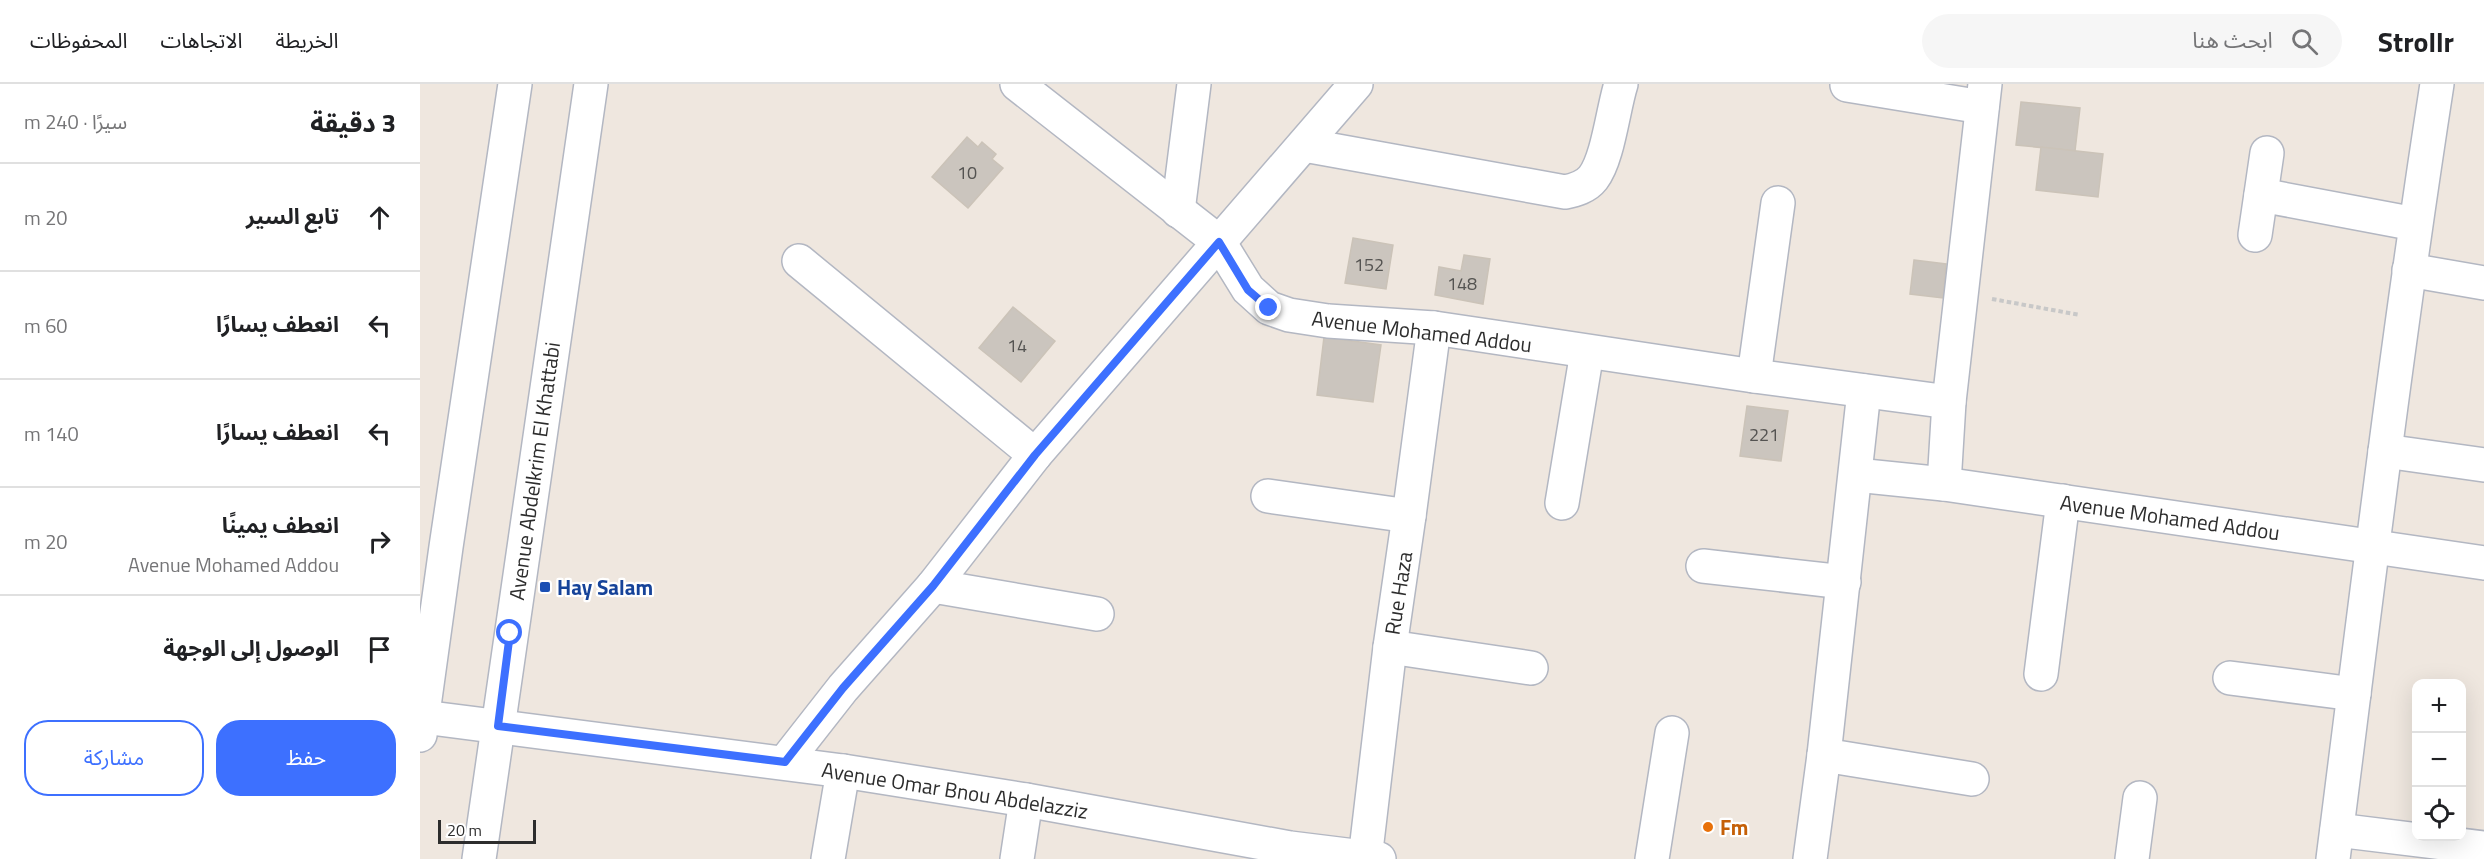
<!DOCTYPE html>
<html lang="ar">
<head>
<meta charset="utf-8">
<style>
	:root { --surface:#fff; --page:#f6f6f6; --text:#202124; --muted:#757577; --line:#e0e0e0; --accent:#3d70ff }
	body { margin:0; font-family:"Titillium Web","Noto Sans Arabic",sans-serif; background:var(--page); color:var(--text); direction:rtl }
	.controls { position:absolute; right:18px; bottom:18px; display:grid; overflow:hidden; border-radius:12px; box-shadow:0 6px 24px #0002 }
	.controls button { width:54px; height:54px; display:grid; place-items:center; padding:0; border:0; border-bottom:2px solid var(--line); background:var(--surface); color:var(--text); font:30px sans-serif }
	.scale { position:absolute; left:18px; bottom:15px; width:98px; box-sizing:border-box; padding-left:6px; border:3px solid #2d2d2d; border-top:0; font-size:16px; line-height:21px; white-space:nowrap; color:#2d2d2d; -webkit-text-stroke:4px #fff; paint-order:stroke }
	.stop { position:absolute; width:18px; height:18px; margin:-14px; border:4px solid #3d70ff; border-radius:50%; background:#fff }
	.stop.end { background:#3d70ff; border-color:#fff; box-shadow:0 2px 6px #0008 }
	.list { margin:0; padding:0; list-style:none }
	h2 { display:flex; justify-content:space-between; align-items:center; height:78px; margin:0; padding:0 24px; font-size:26px }
	h2 small { font-size:20px; font-weight:400; color:var(--muted) }
	.list li { display:grid; grid-template-columns:39px 1fr auto; gap:18px; align-items:center; box-sizing:border-box; height:108px; padding:0 24px; border-top:2px solid var(--line) }
	.list b { display:block; font-size:22px; white-space:nowrap }
	.list p { margin:0; font-size:20px; white-space:nowrap; color:var(--muted) }
	.list em { font-size:20px; font-style:normal; color:var(--muted) }
	.actions { display:flex; gap:12px; padding:18px 24px }
	.actions a { flex:1; padding:14px 0; border:2px solid var(--accent); border-radius:24px; text-align:center; font-size:21px; color:var(--accent) }
	.actions .main { background:var(--accent); color:#fff }
	.icon { flex:none; width:33px; height:33px; fill:none; stroke:currentColor; stroke-width:2; stroke-linecap:round; stroke-linejoin:round }
	.map { position:relative; flex:none; width:2064px; height:775px; overflow:hidden; direction:ltr }
	header { display:flex; align-items:center; gap:36px; box-sizing:border-box; height:84px; padding:0 30px; background:var(--surface); border-bottom:2px solid var(--line) }
	header strong { font-size:28px }
	nav { display:flex; gap:33px; margin-inline-start:auto; font-size:21px }
	.search { width:420px; height:54px; background:var(--page); display:flex; align-items:center; gap:15px; box-sizing:border-box; padding:0 21px; border-radius:33px; color:var(--muted); font-size:22px }
	main { display:flex }
	aside { flex:1; background:var(--surface) }
	.map>svg:first-child { display:block }
	.building { fill:#cbc5be; stroke:#cbc3b8; stroke-width:1.5 }
	.lines { fill:none; stroke-linecap:round; stroke-linejoin:round }
	.minor-casing { stroke:#b3b7c2; stroke-width:36 }
	.path { stroke:#c8c8c8; stroke-width:4; stroke-dasharray:4.5 3; stroke-linecap:butt }
	.minor { stroke:#fff; stroke-width:33 }
	.route { stroke:#3d70ff; stroke-width:8 }
	.transit-dot { fill:#1a4fb4; stroke:#fff; stroke-width:2 }
	.food-dot { fill:#e8710a; stroke:#fff; stroke-width:2 }
	.labels { text-anchor:middle; dominant-baseline:central; stroke-width:4.5; stroke-linejoin:round; paint-order:stroke }
	.number-label { font-size:18px; fill:#545351 }
	.street-label { font-size:21px; fill:#2d2d2d; stroke:#fff }
	.transit-label { font-size:21px; font-weight:bold; fill:#164399; stroke:#fff; text-anchor:start }
	.food-label { font-size:21px; font-weight:bold; fill:#c56008; stroke:#fff; text-anchor:start }
</style>
</head>
<body>
<header>
<strong>Strollr</strong>
<div class="search"><svg class="icon" aria-label="search" viewBox="0 0 24 24"><circle cx="10" cy="10" r="6"/><path d="M15 15l6 6"/></svg>ابحث هنا</div>
<nav><a>الخريطة</a><a>الاتجاهات</a><a>المحفوظات</a></nav>
</header>
<main>
<div class="map">
<svg width="2064" height="775" viewBox="0 0 2064 775">
	<rect width="100%" height="100%" fill="#efe7df"/>
	<g class="building">
		<path d="M 1601,18 L 1660,24 L 1655,67 L 1596,61 Z"/>
		<path d="M 547,53 L 558,63 L 562,58 L 576,70 L 572,75 L 583,84 L 548,124 L 512,93 Z"/>
		<path d="M 1621,63 L 1683,70 L 1678,113 L 1616,106 Z"/>
		<path d="M 933,154 L 973,161 L 966,205 L 925,199 Z"/>
		<path d="M 1044,171 L 1070,175 L 1063,220 L 1015,211 L 1019,183 L 1041,187 Z"/>
		<path d="M 1494,176 L 1526,180 L 1523,214 L 1490,210 Z"/>
		<path d="M 593,223 L 635,257 L 601,298 L 559,264 Z"/>
		<path d="M 904,253 L 961,261 L 953,318 L 897,311 Z"/>
		<path d="M 1327,322 L 1368,327 L 1361,377 L 1320,372 Z"/>
	</g>
	<g class="lines">
		<g class="minor-casing">
			<g id="minor">
				<path d="M 597,0 L 799,158 L 828,205 L 849,224 L 869,231 L 908,237 L 1014,244 L 1334,292 L 1529,318"/>
				<path d="M 1427,1 L 1562,23"/>
				<path d="M 884,61 L 1145,108 C 1155,106 1166,103 1173,94 C 1188,75 1193,25 1201,0"/>
				<path d="M 1841,111 L 1995,140"/>
				<path d="M 758,127 L 774,0"/>
				<path d="M 1835,151 L 1847,69"/>
				<path d="M 379,177 L 615,371"/>
				<path d="M 1989,186 L 2064,199"/>
				<path d="M 1334,292 L 1358,119"/>
				<path d="M 1965,367 L 2064,381"/>
				<path d="M 1436,391 L 1524,400 L 2064,479"/>
				<path d="M 1524,400 L 1529,318 L 1565,0"/>
				<path d="M 848,412 L 989,432"/>
				<path d="M 1142,419 L 1167,268"/>
				<path d="M 1283,482 L 1424,498"/>
				<path d="M 513,502 L 677,530"/>
				<path d="M 970,563 L 1111,584"/>
				<path d="M 1621,590 L 1643,417"/>
				<path d="M 1810,594 L 1934,610"/>
				<path d="M 3,633 L 423,687 L 606,716 L 870,764 L 959,775"/>
				<path d="M 0,651 L 26,463 L 95,0"/>
				<path d="M 1404,671 L 1552,695"/>
				<path d="M 365,678 L 423,604 L 513,502 L 615,371 L 936,0"/>
				<path d="M 1917,746 L 2064,764"/>
				<path d="M 59,775 L 171,0"/>
				<path d="M 408,775 L 423,687"/>
				<path d="M 597,775 L 606,716"/>
				<path d="M 945,775 L 970,563 L 989,432 L 1014,244"/>
				<path d="M 1232,775 L 1252,649"/>
				<path d="M 1390,775 L 1404,671 L 1444,307"/>
				<path d="M 1712,775 L 1720,714"/>
				<path d="M 1913,775 C 1946,516 1977,258 2017,0"/>
			</g>
		</g>
		<path class="path" d="M 1572,215 L 1660,231"/>
		<use href="#minor" class="minor"/>
	</g>
	<g class="lines">
		<path class="route" d="M 90,549 L 78,642 L 365,678 L 423,604 L 513,502 L 615,371 L 799,158 L 828,206 L 849,224"/>
	</g>
	<rect class="transit-dot" x="119" y="497" width="12" height="12" rx="3"/>
	<circle class="food-dot" cx="1288" cy="743" r="6"/>
	<g class="labels">
		<g class="number-label">
			<text x="547" y="88">10</text>
			<text x="949" y="180">152</text>
			<text x="1042" y="199">148</text>
			<text x="597" y="261">14</text>
			<text x="1344" y="350">221</text>
		</g>
		<g class="street-label">
			<text transform="translate(1002 247) rotate(7)">Avenue Mohamed Addou</text>
			<text transform="translate(114 387) rotate(-82)">Avenue Abdelkrim El Khattabi</text>
			<text transform="translate(1750 433) rotate(8)">Avenue Mohamed Addou</text>
			<text transform="translate(978 509) rotate(-81)">Rue Haza</text>
			<text transform="translate(535 706) rotate(9)">Avenue Omar Bnou Abdelazziz</text>
		</g>
		<g class="transit-label">
			<text x="137" y="503">Hay Salam</text>
		</g>
		<g class="food-label">
			<text x="1300" y="743">Fm</text>
		</g>
	</g>
</svg>
<div class="controls">
<button>+</button>
<button>−</button>
<button><svg class="icon" aria-label="locate" viewBox="0 0 24 24"><circle cx="12" cy="12" r="6"/><path d="M12 2v4M12 18v4M2 12h4M18 12h4"/></svg></button>
</div>
<div class="scale">20 m</div>
<div class="stop" style="left:90px;top:549px"></div>
<div class="stop end" style="left:849px;top:224px"></div>
</div>
<aside>
<h2>3 دقيقة<small>سيرًا · 240 m</small></h2>
<ul class="list">
<li><svg class="icon" aria-label="ahead" viewBox="0 0 24 24"><path d="M12 20V5M6 11l6-6 6 6"/></svg><div><b>تابع السير</b></div><em>20 m</em></li>
<li><svg class="icon" aria-label="left" viewBox="0 0 24 24"><path d="M17 20v-9H6M10 6l-5 5 5 5"/></svg><div><b>انعطف يسارًا</b></div><em>60 m</em></li>
<li><svg class="icon" aria-label="left" viewBox="0 0 24 24"><path d="M17 20v-9H6M10 6l-5 5 5 5"/></svg><div><b>انعطف يسارًا</b></div><em>140 m</em></li>
<li><svg class="icon" aria-label="right" viewBox="0 0 24 24"><path d="M7 20v-9h11M14 6l5 5-5 5"/></svg><div><b>انعطف يمينًا</b><p>Avenue Mohamed Addou</p></div><em>20 m</em></li>
<li><svg class="icon" aria-label="arrive" viewBox="0 0 24 24"><path d="M6 21V4h12l-3 4 3 4H6"/></svg><div><b>الوصول إلى الوجهة</b></div></li>
</ul>
<div class="actions"><a class="main">حفظ</a><a>مشاركة</a></div>
</aside>
</main>
</body>
</html>
